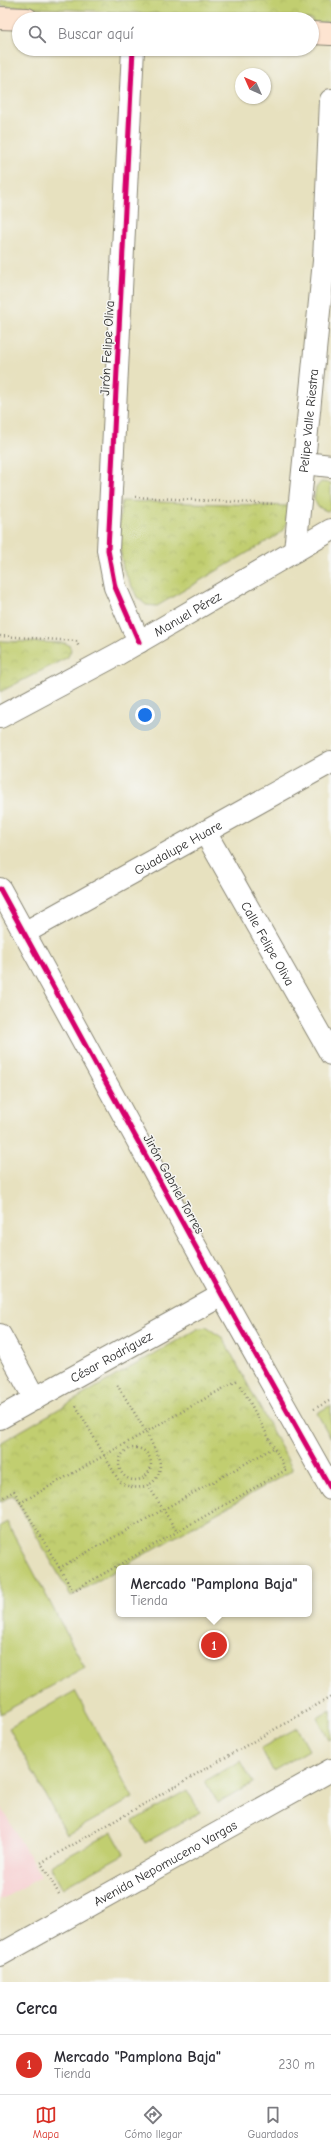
<!DOCTYPE html>
<html lang="es">
<head>
<meta charset="utf-8">
<style>
	:root { --surface:#fff; --page:#f2f2f3; --text:#2b2b33; --muted:#7c7c81; --line:#e1e1e2; --accent:#d93025 }
	body { margin:0; font-family:"Comic Neue",sans-serif; background:var(--page); color:var(--text) }
	.compass { position:absolute; left:235px; top:68px; width:36px; height:36px; border-radius:50%; background:var(--surface); box-shadow:0 1px 3px #0004; rotate:315deg }
	.you { position:absolute; left:145px; top:715px; width:14px; height:14px; margin:-10px; border:3px solid #fff; border-radius:50%; background:#1a73e8; box-shadow:0 0 0 6px #1a73e833 }
	.badge { display:grid; place-items:center; width:26px; height:26px; border-radius:50%; background:var(--accent); color:#fff; font-size:13px; font-weight:700 }
	.pin { position:absolute; translate:-50% -50%; border:2px solid #fff; box-shadow:0 1px 4px #0006 }
	.popup { position:absolute; left:116px; top:1565px; width:196px; height:52px; box-sizing:border-box; display:grid; place-content:center; border-radius:6px; background:var(--surface); filter:drop-shadow(0 1px 3px #0005); font-size:13px; white-space:nowrap; color:var(--muted) }
	.popup b { font-size:15px; color:var(--text) }
	.popup::after { content:''; position:absolute; left:50%; top:100%; margin-left:-8px; border:8px solid transparent; border-top-color:var(--surface) }
	.list { margin:0; padding:0; list-style:none }
	h2 { display:flex; justify-content:space-between; align-items:center; height:52px; margin:0; padding:0 16px; font-size:17px }
	h2 small { font-size:13px; font-weight:400; color:var(--muted) }
	.list li { display:grid; grid-template-columns:26px 1fr auto; gap:12px; align-items:center; box-sizing:border-box; height:60px; padding:0 16px; border-top:1px solid var(--line) }
	.list b { display:block; font-size:15px; white-space:nowrap }
	.list p { margin:0; font-size:13px; white-space:nowrap; color:var(--muted) }
	.list em { font-size:13px; font-style:normal; color:var(--muted) }
	.icon { flex:none; width:22px; height:22px; fill:none; stroke:currentColor; stroke-width:2; stroke-linecap:round; stroke-linejoin:round }
	.map { position:relative; flex:none; width:331px; height:1982px; overflow:hidden }
	.search { position:absolute; background:var(--surface); box-shadow:0 1px 3px #0004; left:12px; right:12px; top:12px; height:44px; display:flex; align-items:center; gap:10px; box-sizing:border-box; padding:0 14px; border-radius:22px; color:var(--muted); font-size:15px }
	.sheet { height:112px; background:var(--surface) }
	nav { display:flex; justify-content:space-around; align-items:center; box-sizing:border-box; height:56px; border-top:1px solid var(--line); background:var(--surface); font-size:11px; color:var(--muted) }
	nav a { display:grid; justify-items:center; gap:2px }
	nav .on { color:var(--accent) }
	.map>svg:first-child { display:block }
	.built { fill:#f7cfd1 }
	.green { fill:#c1ce6f; stroke:#767c4d }
	.park { fill:url(#park-crowns); stroke:#767c4d }
	.lines { fill:none; stroke-linecap:round; stroke-linejoin:round }
	.minor-casing { stroke:#898675; stroke-width:24 }
	.tertiary-casing { stroke:#898675; stroke-width:24 }
	.secondary-casing { stroke:#898675; stroke-width:24 }
	.path { stroke:#898675; stroke-width:2.5; stroke-dasharray:1 3; stroke-linecap:butt }
	.minor { stroke:#fff; stroke-width:22 }
	.tertiary { stroke:#fff; stroke-width:22 }
	.secondary { stroke:#fde4d1; stroke-width:22 }
	.cycleway-casing { stroke:#f6f6f2; stroke-width:8 }
	.cycleway { stroke:#d6006c; stroke-width:5 }
	.labels { text-anchor:middle; dominant-baseline:central; stroke-width:3; stroke-linejoin:round; paint-order:stroke }
	.street-label { font-size:13px; fill:#2b2b2b; stroke:#f6f6f2 }
</style>
</head>
<body>
<div class="map">
<svg width="331" height="1982" viewBox="0 0 331 1982">
	<defs>
		<pattern id="park-crowns" width="20" height="18" patternUnits="userSpaceOnUse"><rect width="20" height="18" fill="#c1ce6f"/><path d="M2 6a3 3 0 1 1 6 0M12 15a3 3 0 1 1 6 0" fill="none" stroke="#a6b160"/></pattern>
	</defs>
	<rect width="100%" height="100%" fill="#f6f6f2"/>
	<filter id="ink" filterUnits="userSpaceOnUse"><feTurbulence type="fractalNoise" baseFrequency=".025" numOctaves="2"/><feDisplacementMap in="SourceGraphic" scale="8" xChannelSelector="R" yChannelSelector="G"/><feConvolveMatrix kernelMatrix="1 2 1 2 8 2 1 2 1" color-interpolation-filters="sRGB"/></filter>
	<filter id="wash" filterUnits="userSpaceOnUse"><feTurbulence type="fractalNoise" baseFrequency=".012" numOctaves="4" result="noise"/><feDisplacementMap in="SourceGraphic" scale="16" xChannelSelector="R" yChannelSelector="G"/><feGaussianBlur stdDeviation="0.9" result="paint"/><feColorMatrix in="noise" values="0 0 0 0 0 0 0 0 0 0 0 0 0 0 0 0 0 1.4 0 .05"/><feComposite in="paint" operator="in"/></filter>
	<g filter="url(#wash)">
		<rect width="100%" height="100%" fill="#e7e1bf"/>
		<path class="built" d="M 0,1805 L 41,1877 L 0,1900 Z"/>
		<g class="green">
			<path d="M 321,482 L 331,483 L 331,509 L 327,511 L 318,507 L 314,499 L 316,488 Z"/>
			<path d="M 331,1405 L 331,1437 L 330,1437 L 317,1413 Z"/>
			<path d="M 7,1522 L 85,1668 L 0,1714 L 0,1526 Z"/>
			<path d="M 75,1691 L 133,1798 L 67,1835 L 9,1728 Z"/>
			<path d="M 331,1710 L 331,1739 L 329,1740 L 317,1718 Z"/>
			<path d="M 297,1728 L 309,1750 L 273,1771 L 261,1748 Z"/>
			<path d="M 241,1761 L 253,1783 L 218,1803 L 205,1781 Z"/>
			<path d="M 187,1790 L 200,1812 L 145,1843 L 133,1821 Z"/>
			<path d="M 112,1832 L 124,1854 L 62,1888 L 50,1866 Z"/>
		</g>
		<g class="park">
			<path d="M 0,0 L 331,0 L 331,23 L 312,22 L 312,19 L 253,19 L 0,6 Z"/>
			<path d="M 122,501 L 291,506 L 285,528 L 276,536 L 157,606 L 146,605 L 137,597 L 123,568 L 118,532 Z"/>
			<path d="M 0,641 L 65,643 L 69,645 L 71,650 L 68,657 L 0,692 Z"/>
			<path d="M 206,1327 L 223,1338 L 293,1470 L 71,1596 L 13,1495 L 0,1502 L 0,1443 L 197,1329 Z"/>
		</g>
	</g>
	<g filter="url(#ink)">
		<g class="lines">
			<g class="minor-casing">
				<g id="minor">
					<path d="M 133,49 L 108,550 L 115,587 L 139,642"/>
					<path d="M 304,463 L 331,466"/>
					<path id="s1" d="M 295,551 L 324,261 L 331,100"/>
					<path id="s2" d="M 0,717 L 118,654 L 331,530"/>
					<path id="s3" d="M 205,832 L 331,1054"/>
					<path id="s4" d="M 24,933 L 331,762"/>
					<path d="M 0,1335 L 35,1399"/>
					<path id="s5" d="M 0,1418 L 222,1295"/>
					<path id="s6" d="M 0,1955 L 331,1770"/>
				</g>
			</g>
			<g class="tertiary-casing">
				<path id="tertiary" d="M 0,889 L 222,1295 L 331,1489"/>
			</g>
			<g class="secondary-casing">
				<g id="secondary">
					<path d="M 0,18 L 27,19"/>
					<path d="M 312,33 L 331,34"/>
				</g>
			</g>
			<g class="path">
				<path d="M 135,497 L 275,504"/>
				<path d="M 0,636 L 76,641 L 79,647"/>
				<path d="M 76,1406 L 119,1481 C 135,1494 160,1487 160,1465 C 160,1451 125,1398 116,1383"/>
				<path d="M 314,1409 L 331,1400"/>
				<circle cx="135" cy="1464" r="16"/>
				<path d="M 148,1485 L 177,1532"/>
				<path d="M 0,1499 L 14,1491 L 73,1591 L 286,1470 L 240,1384"/>
				<path d="M 20,1503 L 238,1380"/>
				<path d="M 59,1568 L 275,1447"/>
				<path d="M 59,1894 L 41,1863 L 331,1697"/>
			</g>
			<use href="#minor" class="minor"/>
			<use href="#tertiary" class="tertiary"/>
			<use href="#secondary" class="secondary"/>
			<g class="cycleway-casing">
				<g id="cycleway">
					<path d="M 133,49 L 108,550 L 115,587 L 139,642"/>
					<path d="M 0,889 L 222,1295 L 331,1489"/>
				</g>
			</g>
			<use href="#cycleway" class="cycleway"/>
		</g>
	</g>
	<g class="labels">
		<g class="street-label">
			<text transform="translate(107 348) rotate(-87)">Jirón Felipe Oliva</text>
			<text stroke="none"><textPath href="#s1" startOffset="131">Pelipe Valle Riestra</textPath></text>
			<text stroke="none"><textPath href="#s2" startOffset="214">Manuel Pérez</textPath></text>
			<text stroke="none"><textPath href="#s4" startOffset="176">Guadalupe Huare</textPath></text>
			<text stroke="none"><textPath href="#s3" startOffset="128">Calle Felipe Oliva</textPath></text>
			<text transform="translate(174 1184) rotate(61)">Jirón Gabriel Torres</text>
			<text stroke="none"><textPath href="#s5" startOffset="127">César Rodríguez</textPath></text>
			<text stroke="none"><textPath href="#s6" startOffset="189">Avenida Nepomuceno Vargas</textPath></text>
		</g>
	</g>
</svg>
<svg class="compass" viewBox="-18 -18 36 36"><path d="M0-13l5 13h-10z" fill="#e53935"/><path d="M0 13l5-13h-10z" fill="#7c7c81"/></svg>
<div class="you"></div>
<div class="pin badge" style="left:214px;top:1645px">1</div>
<div class="popup"><b>Mercado &quot;Pamplona Baja&quot;</b>Tienda</div>
<div class="search"><svg class="icon" aria-label="search" viewBox="0 0 24 24"><circle cx="10" cy="10" r="6"/><path d="M15 15l6 6"/></svg>Buscar aquí</div>
</div>
<section class="sheet">
<h2>Cerca<small></small></h2>
<ul class="list">
<li><span class="badge">1</span><div><b>Mercado &quot;Pamplona Baja&quot;</b><p>Tienda</p></div><em>230 m</em></li>
</ul>
</section>
<nav>
<a class="on"><svg class="icon" aria-label="map" viewBox="0 0 24 24"><path d="M3 6l6-2 6 2 6-2v14l-6 2-6-2-6 2zM9 4v14M15 6v14"/></svg>Mapa</a>
<a><svg class="icon" aria-label="directions" viewBox="0 0 24 24"><path d="M12 3l9 9-9 9-9-9zM9 14v-3h6M13 9l2 2-2 2"/></svg>Cómo llegar</a>
<a><svg class="icon" aria-label="saved" viewBox="0 0 24 24"><path d="M7 4h10v16l-5-4-5 4z"/></svg>Guardados</a>
</nav>
</body>
</html>
